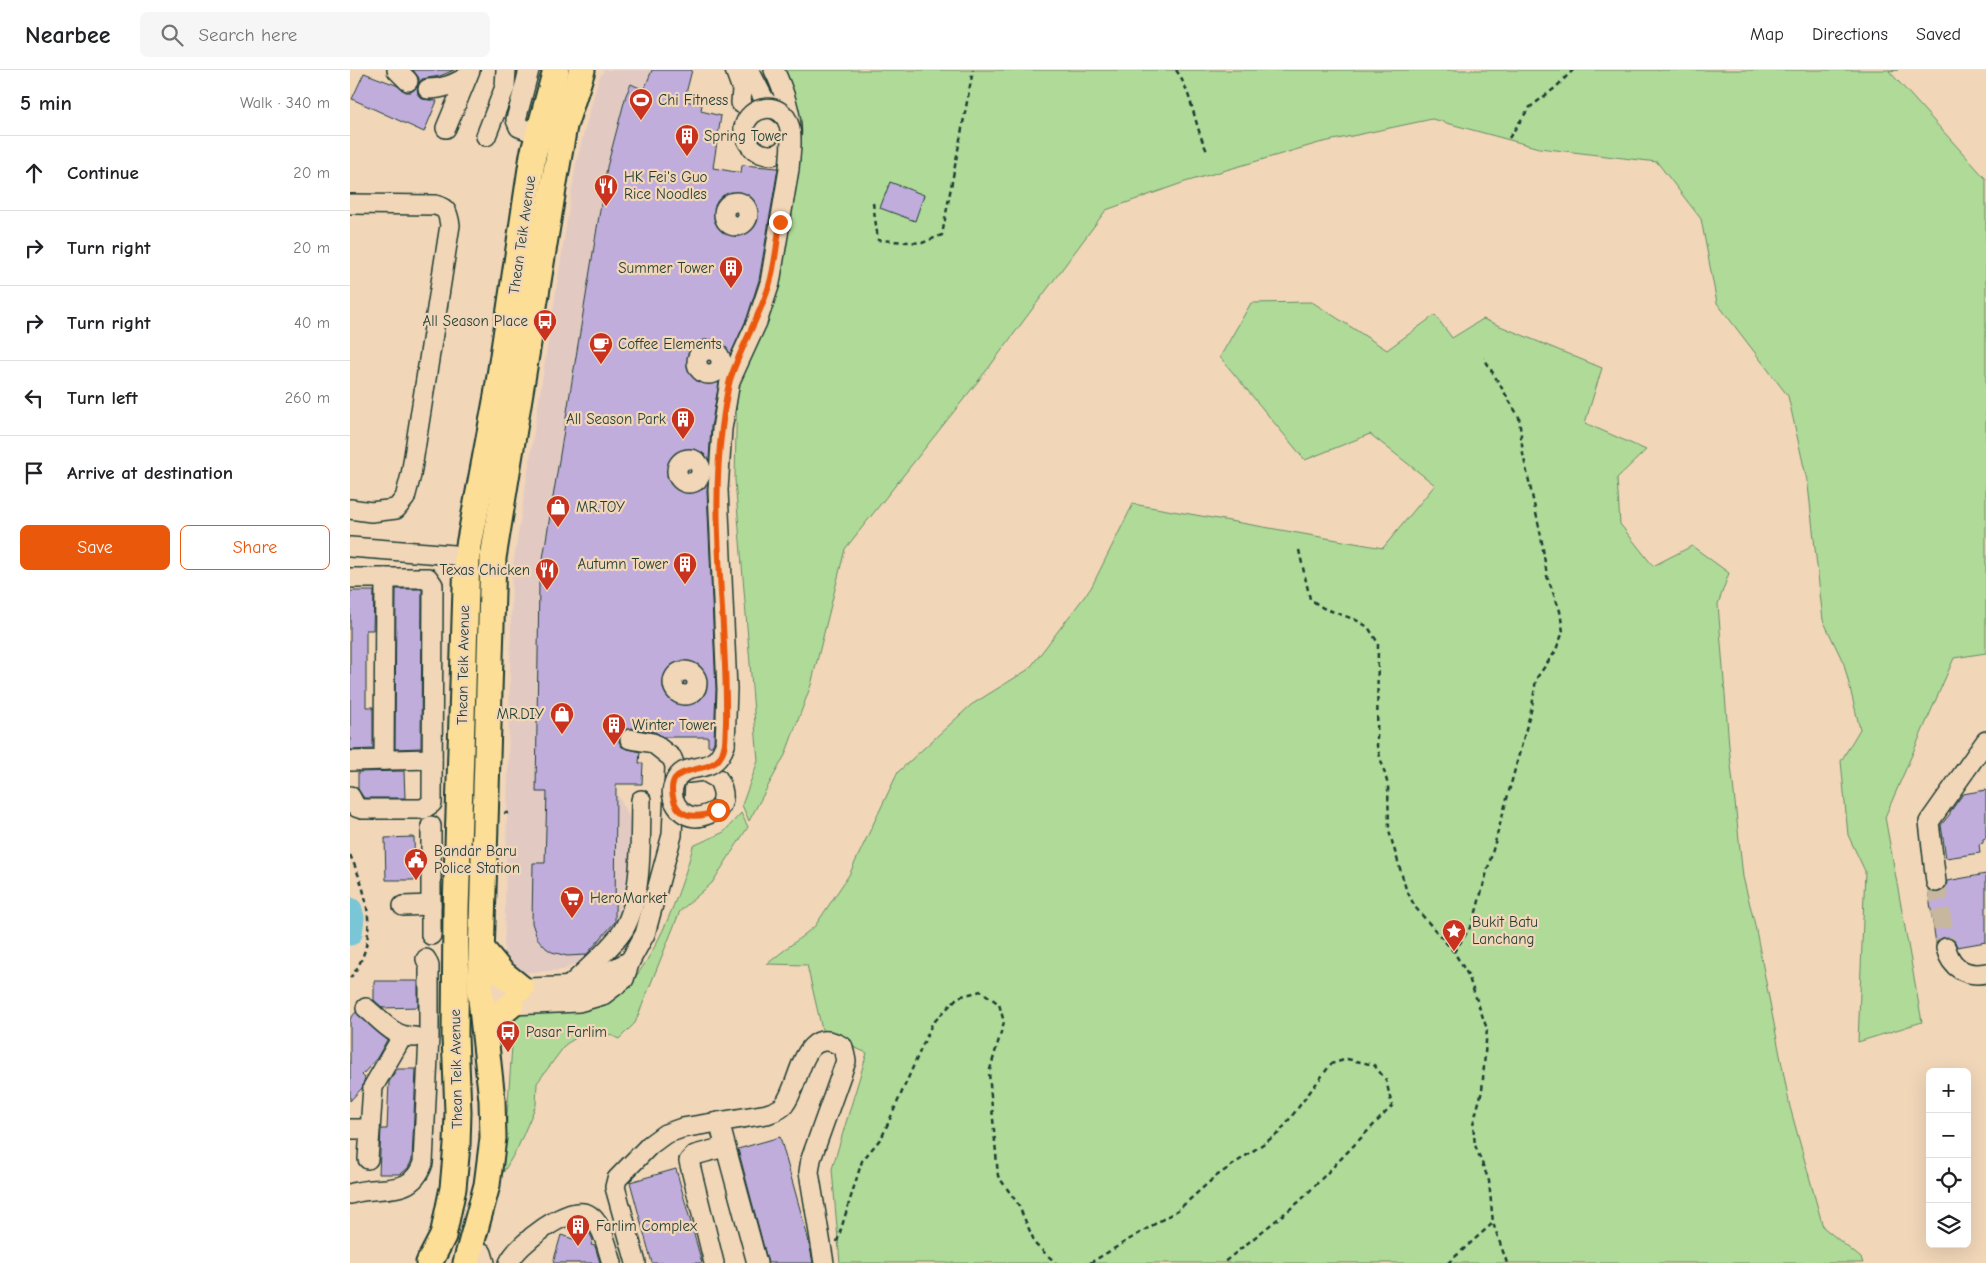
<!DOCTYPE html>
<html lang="en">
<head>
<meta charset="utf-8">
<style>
	:root { --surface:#fff; --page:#f6f6f6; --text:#202124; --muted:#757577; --line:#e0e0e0; --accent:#ea580c }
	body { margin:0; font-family:"Comic Neue",sans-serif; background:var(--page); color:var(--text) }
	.controls { position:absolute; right:15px; bottom:15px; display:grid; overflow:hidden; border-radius:8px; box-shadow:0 5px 20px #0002 }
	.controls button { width:45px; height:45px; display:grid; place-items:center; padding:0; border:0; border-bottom:1px solid var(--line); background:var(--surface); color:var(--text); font:25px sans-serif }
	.stop { position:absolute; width:15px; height:15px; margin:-11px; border:4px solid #ea580c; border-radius:50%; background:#fff }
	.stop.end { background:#ea580c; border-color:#fff; box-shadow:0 1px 5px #0008 }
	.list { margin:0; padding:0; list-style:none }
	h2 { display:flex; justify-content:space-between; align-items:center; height:65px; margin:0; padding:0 20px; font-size:21px }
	h2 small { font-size:16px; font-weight:400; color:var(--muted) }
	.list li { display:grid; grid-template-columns:32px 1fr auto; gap:15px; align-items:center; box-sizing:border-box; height:75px; padding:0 20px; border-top:1px solid var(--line) }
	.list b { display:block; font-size:19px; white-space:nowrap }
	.list em { font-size:16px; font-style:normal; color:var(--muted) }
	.actions { display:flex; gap:10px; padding:15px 20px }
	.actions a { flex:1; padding:11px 0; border:1px solid var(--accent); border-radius:8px; text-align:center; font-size:18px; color:var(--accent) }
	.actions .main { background:var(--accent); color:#fff }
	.icon { flex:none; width:28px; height:28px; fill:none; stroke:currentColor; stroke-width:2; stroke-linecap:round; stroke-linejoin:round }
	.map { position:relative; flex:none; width:1636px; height:1193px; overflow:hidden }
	header { display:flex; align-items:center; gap:30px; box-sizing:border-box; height:70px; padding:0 25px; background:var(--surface); border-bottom:1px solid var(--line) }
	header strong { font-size:24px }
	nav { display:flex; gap:28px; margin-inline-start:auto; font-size:18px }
	.search { width:350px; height:45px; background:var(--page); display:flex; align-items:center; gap:12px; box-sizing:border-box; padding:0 18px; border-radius:8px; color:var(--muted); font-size:19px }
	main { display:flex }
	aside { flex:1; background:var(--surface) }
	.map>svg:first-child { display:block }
	.built { fill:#e2cac3 }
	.green { fill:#afda98; stroke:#678c66 }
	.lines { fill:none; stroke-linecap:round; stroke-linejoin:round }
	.river { stroke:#78c6d6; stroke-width:25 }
	.building { fill:#c0addc; stroke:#1f3d34 }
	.minor-tunnel { stroke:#c7b79e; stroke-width:19; stroke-dasharray:19 9; stroke-linecap:butt }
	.minor-casing { stroke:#1f3d34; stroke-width:22 }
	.major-casing { stroke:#1f3d34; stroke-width:29 }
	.path { stroke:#1f3d34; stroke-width:2.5; stroke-dasharray:5 4; stroke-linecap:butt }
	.minor { stroke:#f1d6b8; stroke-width:19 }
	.major { stroke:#fdde96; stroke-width:25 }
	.minor-bridge-casing { stroke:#1f3d34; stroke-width:22; stroke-linecap:butt }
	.minor-bridge { stroke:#f1d6b8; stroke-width:19 }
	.route { stroke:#ea580c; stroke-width:6 }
	.labels { text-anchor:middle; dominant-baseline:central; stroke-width:4.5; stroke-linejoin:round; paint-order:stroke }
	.poi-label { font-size:15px; fill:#1f3d34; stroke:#f1d6b8; text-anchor:start }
	.street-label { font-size:15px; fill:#1f3d34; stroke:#f1d6b8 }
</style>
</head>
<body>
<header>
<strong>Nearbee</strong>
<div class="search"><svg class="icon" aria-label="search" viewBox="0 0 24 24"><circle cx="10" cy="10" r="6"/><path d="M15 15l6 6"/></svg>Search here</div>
<nav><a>Map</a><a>Directions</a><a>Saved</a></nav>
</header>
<main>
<aside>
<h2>5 min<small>Walk · 340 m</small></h2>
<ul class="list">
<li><svg class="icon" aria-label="ahead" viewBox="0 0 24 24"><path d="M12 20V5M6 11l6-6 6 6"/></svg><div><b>Continue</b></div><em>20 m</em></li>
<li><svg class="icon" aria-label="right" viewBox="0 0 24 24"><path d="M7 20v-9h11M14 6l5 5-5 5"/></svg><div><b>Turn right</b></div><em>20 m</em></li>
<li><svg class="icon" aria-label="right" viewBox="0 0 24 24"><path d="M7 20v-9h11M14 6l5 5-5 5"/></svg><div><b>Turn right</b></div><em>40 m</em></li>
<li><svg class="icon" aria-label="left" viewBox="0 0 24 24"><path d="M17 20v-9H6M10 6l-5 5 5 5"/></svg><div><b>Turn left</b></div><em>260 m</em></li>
<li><svg class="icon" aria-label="arrive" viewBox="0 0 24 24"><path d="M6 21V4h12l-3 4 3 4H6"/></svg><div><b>Arrive at destination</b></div></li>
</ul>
<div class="actions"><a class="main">Save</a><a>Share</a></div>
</aside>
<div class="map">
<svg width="1636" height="1193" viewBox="0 0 1636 1193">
	<rect width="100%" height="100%" fill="#f1d6b8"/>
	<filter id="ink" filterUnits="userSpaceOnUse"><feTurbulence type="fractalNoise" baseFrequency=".02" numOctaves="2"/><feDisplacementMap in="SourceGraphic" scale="10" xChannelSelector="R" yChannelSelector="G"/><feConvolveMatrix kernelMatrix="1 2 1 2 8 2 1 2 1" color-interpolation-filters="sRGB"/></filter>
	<g filter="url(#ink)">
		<path class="built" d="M 254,0 L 342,0 L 338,7 L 318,124 L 253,721 L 266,722 L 280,749 L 287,774 L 283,810 L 261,866 L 237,889 L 213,900 L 166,903 L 154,891 L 162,503 L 226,93 L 248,10 Z"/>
		<g class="green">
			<path d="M 434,0 L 1548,0 L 1539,1 L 1636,109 L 1636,583 L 1604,588 L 1535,747 L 1572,952 L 1508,972 L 1515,801 L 1498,765 L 1491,691 L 1510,659 L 1494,594 L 1473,550 L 1458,415 L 1438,326 L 1367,233 L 1351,149 L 1307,92 L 1189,78 L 1082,49 L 969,73 L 835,112 L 756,140 L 640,296 L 495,479 L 461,615 L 435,685 L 399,751 L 392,735 L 408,691 L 385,410 L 387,314 L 417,252 L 429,212 L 448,99 L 452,62 L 449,42 Z"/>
			<path d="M 962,232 L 1037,280 L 1085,245 L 1102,268 L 1133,249 L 1252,298 L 1235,353 L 1296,380 L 1267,408 L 1270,454 L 1303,496 L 1342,476 L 1379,503 L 1368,534 L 1379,676 L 1393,807 L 1405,855 L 1440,1037 L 1473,1157 L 1511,1188 L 1513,1193 L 490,1193 L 482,1099 L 517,983 L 473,964 L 457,895 L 417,894 L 465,856 L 499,805 L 548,702 L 621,635 L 679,599 L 741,518 L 783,434 L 1033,478 L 1085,415 L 1020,364 L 955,390 L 870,287 L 901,233 Z"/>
			<path d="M 391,743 L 398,757 L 362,813 L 330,841 L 285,953 L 269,969 L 244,957 L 216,974 L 187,1013 L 186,1035 L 168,1077 L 153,1103 L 164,948 C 188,931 222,941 249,935 C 295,925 333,817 343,776 L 374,762 Z"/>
		</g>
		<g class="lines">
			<path class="river" d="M 0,840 L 2,848 L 0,863"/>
		</g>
		<g class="building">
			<path d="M 63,0 L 104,0 L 90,6 L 72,9 L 69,13 L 69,8 Z"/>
			<path d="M 302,0 L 342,0 L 334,31 L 352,34 L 351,41 L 371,46 L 363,98 L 391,103 L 392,95 L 428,98 L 409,210 L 397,248 L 370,307 L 361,357 L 357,421 L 366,619 L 364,672 L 362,676 L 358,676 L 358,667 L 313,667 L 305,662 L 282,658 L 271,662 L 269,672 L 272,677 L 290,682 L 289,693 L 293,693 L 292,714 L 266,714 L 265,852 L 236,885 L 217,886 L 202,882 L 196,878 L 187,868 L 182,853 L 183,793 L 195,793 L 197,722 L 186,722 L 189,513 L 257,97 L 276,25 L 281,14 L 294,20 Z"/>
			<path d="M 14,3 L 46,15 L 56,22 L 61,22 L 67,17 L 68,25 L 72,29 L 87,31 L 74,62 L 2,29 Z"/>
			<path d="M 540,112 L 574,125 L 565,151 L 530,138 Z"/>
			<path d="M 46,519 L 72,519 L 71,678 L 45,679 Z"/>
			<path d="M 0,521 L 24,521 L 23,560 L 16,560 L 16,637 L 23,637 L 23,679 L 0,680 Z"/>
			<path d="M 54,701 L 55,728 L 14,728 L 8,719 L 8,702 Z"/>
			<path d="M 1636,720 L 1636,768 L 1633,769 L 1633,773 L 1629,774 L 1630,783 L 1596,788 L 1591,755 L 1600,744 L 1600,742 L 1613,724 Z"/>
			<path d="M 64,767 L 65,810 L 36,810 L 35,768 Z"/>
			<path d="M 1636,804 L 1636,872 L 1607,877 L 1604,870 L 1598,867 L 1592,868 L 1586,874 L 1578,819 L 1588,823 L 1596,817 L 1597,811 Z"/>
			<path d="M 24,911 L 68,911 L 68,937 L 33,938 L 24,930 Z"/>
			<path d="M 6,942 L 37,970 L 27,988 L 12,1005 L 15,1008 L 12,1018 L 0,1031 L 0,949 Z"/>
			<path d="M 47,999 L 66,999 L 62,1090 L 58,1098 L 51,1104 L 29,1104 L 31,1059 L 37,1059 L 39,1012 Z"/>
			<path d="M 430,1067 L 458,1168 L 463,1193 L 418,1193 L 388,1079 Z"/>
			<path d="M 326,1099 L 352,1193 L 302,1193 L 280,1112 Z"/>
			<path d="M 229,1159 L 239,1162 L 243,1170 L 241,1175 L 245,1176 L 250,1193 L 203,1193 L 211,1165 L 226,1170 Z"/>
		</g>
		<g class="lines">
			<path class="minor-tunnel" d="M 1586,812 L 1596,878"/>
			<g class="minor-casing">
				<g id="minor">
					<path d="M 47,0 L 58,11"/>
					<path d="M 179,0 L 166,50 L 169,57 L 187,64"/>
					<path d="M 385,0 L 392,19 L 391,33"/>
					<path d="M 399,0 L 415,31 L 433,45"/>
					<path d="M 78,19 C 93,19 104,14 117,7"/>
					<path d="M 96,58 L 120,0"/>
					<path d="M 394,58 C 395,87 432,96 440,68 C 445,51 432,16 424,0"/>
					<path d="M 136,66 L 155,17 L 156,0"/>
					<circle cx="386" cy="144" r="12"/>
					<path d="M 0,134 L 85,135 C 97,138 98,143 100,155 L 61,405 L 55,428 L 46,439 L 21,442 L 0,439"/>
					<circle cx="359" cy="292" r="12"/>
					<circle cx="339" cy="401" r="12"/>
					<path d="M 0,477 L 117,486"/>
					<path d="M 0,508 L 78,508 L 83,515 L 82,733 L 73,739 L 12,739 L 6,737 L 0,726"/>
					<circle cx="335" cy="613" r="12"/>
					<path d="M 375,675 L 377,619 L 368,420 L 372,359 L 380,311 L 407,252 L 420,213 L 439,99"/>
					<path d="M 34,690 L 35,508"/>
					<path d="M 0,691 L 82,689"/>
					<path d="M 338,703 L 354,701 L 368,709 C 374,720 376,730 368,740"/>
					<path d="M 81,756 L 81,865"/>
					<path d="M 1586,812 L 1579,752 L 1636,671"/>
					<path d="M 53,836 L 81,835"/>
					<path d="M 1596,878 C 1601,898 1616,907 1636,903"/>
					<path d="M 217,918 C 232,904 264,876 274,859 C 293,825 290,768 291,730"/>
					<path d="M 130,920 L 231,916 L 280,891"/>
					<path d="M 148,933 L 161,935 L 229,932 L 253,925 L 274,909 L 280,891 L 295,864 L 322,765 L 324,722 L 325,696 L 322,688 L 303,673 L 280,669"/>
					<path d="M 16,938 C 33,952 43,967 65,967"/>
					<path d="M 369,1052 L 407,1193"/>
					<path d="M 0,1059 L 20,1059"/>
					<path d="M 18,1089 L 23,1017 L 52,967"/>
					<path d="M 0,1124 C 29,1114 61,1129 73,1093 L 79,966 L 79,896 L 76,889"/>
					<path d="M 119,1180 L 132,1183 L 135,1193"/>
					<path d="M 159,1193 C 166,1175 220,1133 239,1145 C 253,1154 257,1178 262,1193"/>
					<path d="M 286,1193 L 265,1117 L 267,1109 L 300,1075 L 315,1064 L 332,1058 L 417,1044 C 423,1042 430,1040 434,1035 C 451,1015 451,951 493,977 L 496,991 L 461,1089 L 459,1102 L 474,1193"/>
					<path d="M 364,1193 L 339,1091 L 345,1085 L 374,1077"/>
				</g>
			</g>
			<g class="major-casing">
				<g id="major">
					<path d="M 132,879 L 151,902 L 171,918"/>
					<path d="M 136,965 L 145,948 L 161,935"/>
					<path d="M 79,1193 L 93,1166 L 103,1118 L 107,1075 L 108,1042 L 105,966 L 106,840 L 117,486 L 147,326 L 183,85 L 206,0"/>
					<path d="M 116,1193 L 137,1115 L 143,1068 L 142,1030 L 130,920 L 143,488 L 204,113 L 214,56 L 232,0"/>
				</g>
			</g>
			<g class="path">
				<path d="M 826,0 C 843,24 844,57 858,83"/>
				<path d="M 1159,68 L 1179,38 L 1205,18 L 1223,0"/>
				<path d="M 523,133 L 528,170 L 572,173 L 592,165 L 623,0"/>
				<path d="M 949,480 L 960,529 L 973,538 L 1006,550 L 1018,557 L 1028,573 L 1027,676 L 1038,715 L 1039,761 L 1056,819 L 1065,837 L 1104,882 L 1118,905 L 1137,959 L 1132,1021 L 1123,1054 L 1125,1075 L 1139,1111 L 1143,1153 L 1157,1193"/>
				<path d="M 154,743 L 161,743"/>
				<path d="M 0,785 C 18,823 30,872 0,908"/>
				<path d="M 1104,882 L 1123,853 L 1182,637 L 1186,609 L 1205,582 L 1213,562 L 1210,541 L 1197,506 L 1191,466 L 1173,384 L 1169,347 L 1134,288"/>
				<path d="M 487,1172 L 512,1091 L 532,1067 L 582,954 L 608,927 L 631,921 L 649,934 L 654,952 L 639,1003 L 648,1106 L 668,1134 L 686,1175 L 706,1193"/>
				<path d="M 740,1193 L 828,1140 L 865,1107 L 929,1063 L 981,994 L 997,989 L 1024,995 L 1036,1010 L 1042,1036 L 950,1131 L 873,1193"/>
				<path d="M 1098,1193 L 1143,1153"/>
			</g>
			<use href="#minor" class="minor"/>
			<use href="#major" class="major"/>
			<g class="minor-bridge-casing">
				<g id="minor-bridge">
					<path d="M 394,58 C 398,35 432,30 439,55 C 443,68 440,85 439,99"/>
					<path d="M 368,740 C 361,743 354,747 346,747 C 330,746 318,729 324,714 C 334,686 362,711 375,675"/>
				</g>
			</g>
			<use href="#minor-bridge" class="minor-bridge"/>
		</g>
	</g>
	<g class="lines" filter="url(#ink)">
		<path class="route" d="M 368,740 C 351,748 328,751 323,727 C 315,692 356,705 369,689 C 377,678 375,665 376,653 C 378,555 359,455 372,358 C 374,343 376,325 380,310 C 390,278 409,248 419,216 C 425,196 427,173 430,152"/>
	</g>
	<defs>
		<g id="stadium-pin" transform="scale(1.25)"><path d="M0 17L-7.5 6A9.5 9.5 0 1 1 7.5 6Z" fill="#c8321e" stroke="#f1d6b8"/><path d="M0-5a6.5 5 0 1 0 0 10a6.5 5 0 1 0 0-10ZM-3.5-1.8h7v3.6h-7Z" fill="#fff"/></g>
		<g id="building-pin" transform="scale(1.25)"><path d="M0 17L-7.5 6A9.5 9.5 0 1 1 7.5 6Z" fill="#c8321e" stroke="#f1d6b8"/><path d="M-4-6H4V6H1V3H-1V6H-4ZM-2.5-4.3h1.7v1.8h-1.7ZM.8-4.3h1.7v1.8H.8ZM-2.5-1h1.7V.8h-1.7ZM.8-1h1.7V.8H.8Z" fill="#fff"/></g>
		<g id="restaurant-pin" transform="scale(1.25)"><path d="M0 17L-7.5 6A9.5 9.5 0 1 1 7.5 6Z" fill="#c8321e" stroke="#f1d6b8"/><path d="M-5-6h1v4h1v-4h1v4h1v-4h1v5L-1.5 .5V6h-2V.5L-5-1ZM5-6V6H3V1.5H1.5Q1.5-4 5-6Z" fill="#fff"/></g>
		<g id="bus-pin" transform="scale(1.25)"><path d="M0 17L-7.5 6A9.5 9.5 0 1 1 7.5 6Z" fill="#c8321e" stroke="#f1d6b8"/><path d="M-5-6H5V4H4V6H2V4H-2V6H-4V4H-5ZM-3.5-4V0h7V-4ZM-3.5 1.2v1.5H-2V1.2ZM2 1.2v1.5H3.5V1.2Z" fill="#fff"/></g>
		<g id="cafe-pin" transform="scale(1.25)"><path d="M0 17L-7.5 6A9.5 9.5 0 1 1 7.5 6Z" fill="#c8321e" stroke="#f1d6b8"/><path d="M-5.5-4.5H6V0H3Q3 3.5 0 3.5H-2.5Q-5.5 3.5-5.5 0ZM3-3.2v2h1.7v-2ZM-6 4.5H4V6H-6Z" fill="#fff"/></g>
		<g id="shop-pin" transform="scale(1.25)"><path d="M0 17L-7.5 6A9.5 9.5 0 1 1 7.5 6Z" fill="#c8321e" stroke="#f1d6b8"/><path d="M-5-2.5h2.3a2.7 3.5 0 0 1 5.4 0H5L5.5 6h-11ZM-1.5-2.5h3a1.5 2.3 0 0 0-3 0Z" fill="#fff"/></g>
		<g id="civic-pin" transform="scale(1.25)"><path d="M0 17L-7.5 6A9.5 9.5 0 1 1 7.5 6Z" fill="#c8321e" stroke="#f1d6b8"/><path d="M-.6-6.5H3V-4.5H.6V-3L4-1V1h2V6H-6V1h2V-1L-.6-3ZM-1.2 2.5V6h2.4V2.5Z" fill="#fff"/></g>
		<g id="supermarket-pin" transform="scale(1.25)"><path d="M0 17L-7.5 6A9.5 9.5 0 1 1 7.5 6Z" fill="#c8321e" stroke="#f1d6b8"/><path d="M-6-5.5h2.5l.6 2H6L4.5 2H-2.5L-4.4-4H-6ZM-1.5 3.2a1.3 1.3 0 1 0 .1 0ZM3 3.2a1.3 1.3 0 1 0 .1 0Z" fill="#fff"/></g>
		<g id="sight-pin" transform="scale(1.25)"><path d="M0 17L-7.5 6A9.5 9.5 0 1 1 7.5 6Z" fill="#c8321e" stroke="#f1d6b8"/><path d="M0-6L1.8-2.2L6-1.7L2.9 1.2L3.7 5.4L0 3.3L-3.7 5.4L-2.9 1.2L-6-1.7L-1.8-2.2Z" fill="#fff"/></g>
	</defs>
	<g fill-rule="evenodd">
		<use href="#stadium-pin" x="291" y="30"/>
		<use href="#building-pin" x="337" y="66"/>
		<use href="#restaurant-pin" x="256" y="116"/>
		<use href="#building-pin" x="381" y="198"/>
		<use href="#bus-pin" x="195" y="251"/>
		<use href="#cafe-pin" x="251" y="274"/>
		<use href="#building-pin" x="333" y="349"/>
		<use href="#shop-pin" x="208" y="437"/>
		<use href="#building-pin" x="335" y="494"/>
		<use href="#restaurant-pin" x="197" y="500"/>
		<use href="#shop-pin" x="212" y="644"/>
		<use href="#building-pin" x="264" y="655"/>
		<use href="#civic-pin" x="66" y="790"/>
		<use href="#supermarket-pin" x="222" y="828"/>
		<use href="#sight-pin" x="1104" y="861"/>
		<use href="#bus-pin" x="158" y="962"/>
		<use href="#building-pin" x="228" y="1156"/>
	</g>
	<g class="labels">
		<g class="poi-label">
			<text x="308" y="30">Chi Fitness</text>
			<text x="354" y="66">Spring Tower</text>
			<text x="274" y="107">HK Fei's Guo<tspan x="274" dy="17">Rice Noodles</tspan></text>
			<text x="364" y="198" text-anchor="end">Summer Tower</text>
			<text x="178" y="251" text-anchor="end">All Season Place</text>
			<text x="268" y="274">Coffee Elements</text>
			<text x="316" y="349" text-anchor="end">All Season Park</text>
			<text x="226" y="437">MR.TOY</text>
			<text x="318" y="494" text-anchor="end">Autumn Tower</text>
			<text x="180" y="500" text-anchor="end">Texas Chicken</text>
			<text x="194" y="644" text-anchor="end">MR.DIY</text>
			<text x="282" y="655">Winter Tower</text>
			<text x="84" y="781">Bandar Baru<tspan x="84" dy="17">Police Station</tspan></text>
			<text x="240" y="828">HeroMarket</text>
			<text x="1122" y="852">Bukit Batu<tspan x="1122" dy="17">Lanchang</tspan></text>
			<text x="176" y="962">Pasar Farlim</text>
			<text x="246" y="1156">Farlim Complex</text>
		</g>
		<g class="street-label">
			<text transform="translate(172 165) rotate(-82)">Thean Teik Avenue</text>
			<text transform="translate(113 595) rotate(-89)">Thean Teik Avenue</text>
			<text transform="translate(106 999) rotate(-91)">Thean Teik Avenue</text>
		</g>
	</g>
</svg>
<div class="controls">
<button>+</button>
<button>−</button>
<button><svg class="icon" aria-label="locate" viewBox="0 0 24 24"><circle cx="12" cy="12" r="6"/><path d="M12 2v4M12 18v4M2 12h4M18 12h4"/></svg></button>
<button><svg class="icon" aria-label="layers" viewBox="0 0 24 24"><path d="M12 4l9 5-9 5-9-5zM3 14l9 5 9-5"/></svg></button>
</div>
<div class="stop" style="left:368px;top:740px"></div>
<div class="stop end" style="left:430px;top:152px"></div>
</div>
</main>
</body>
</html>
